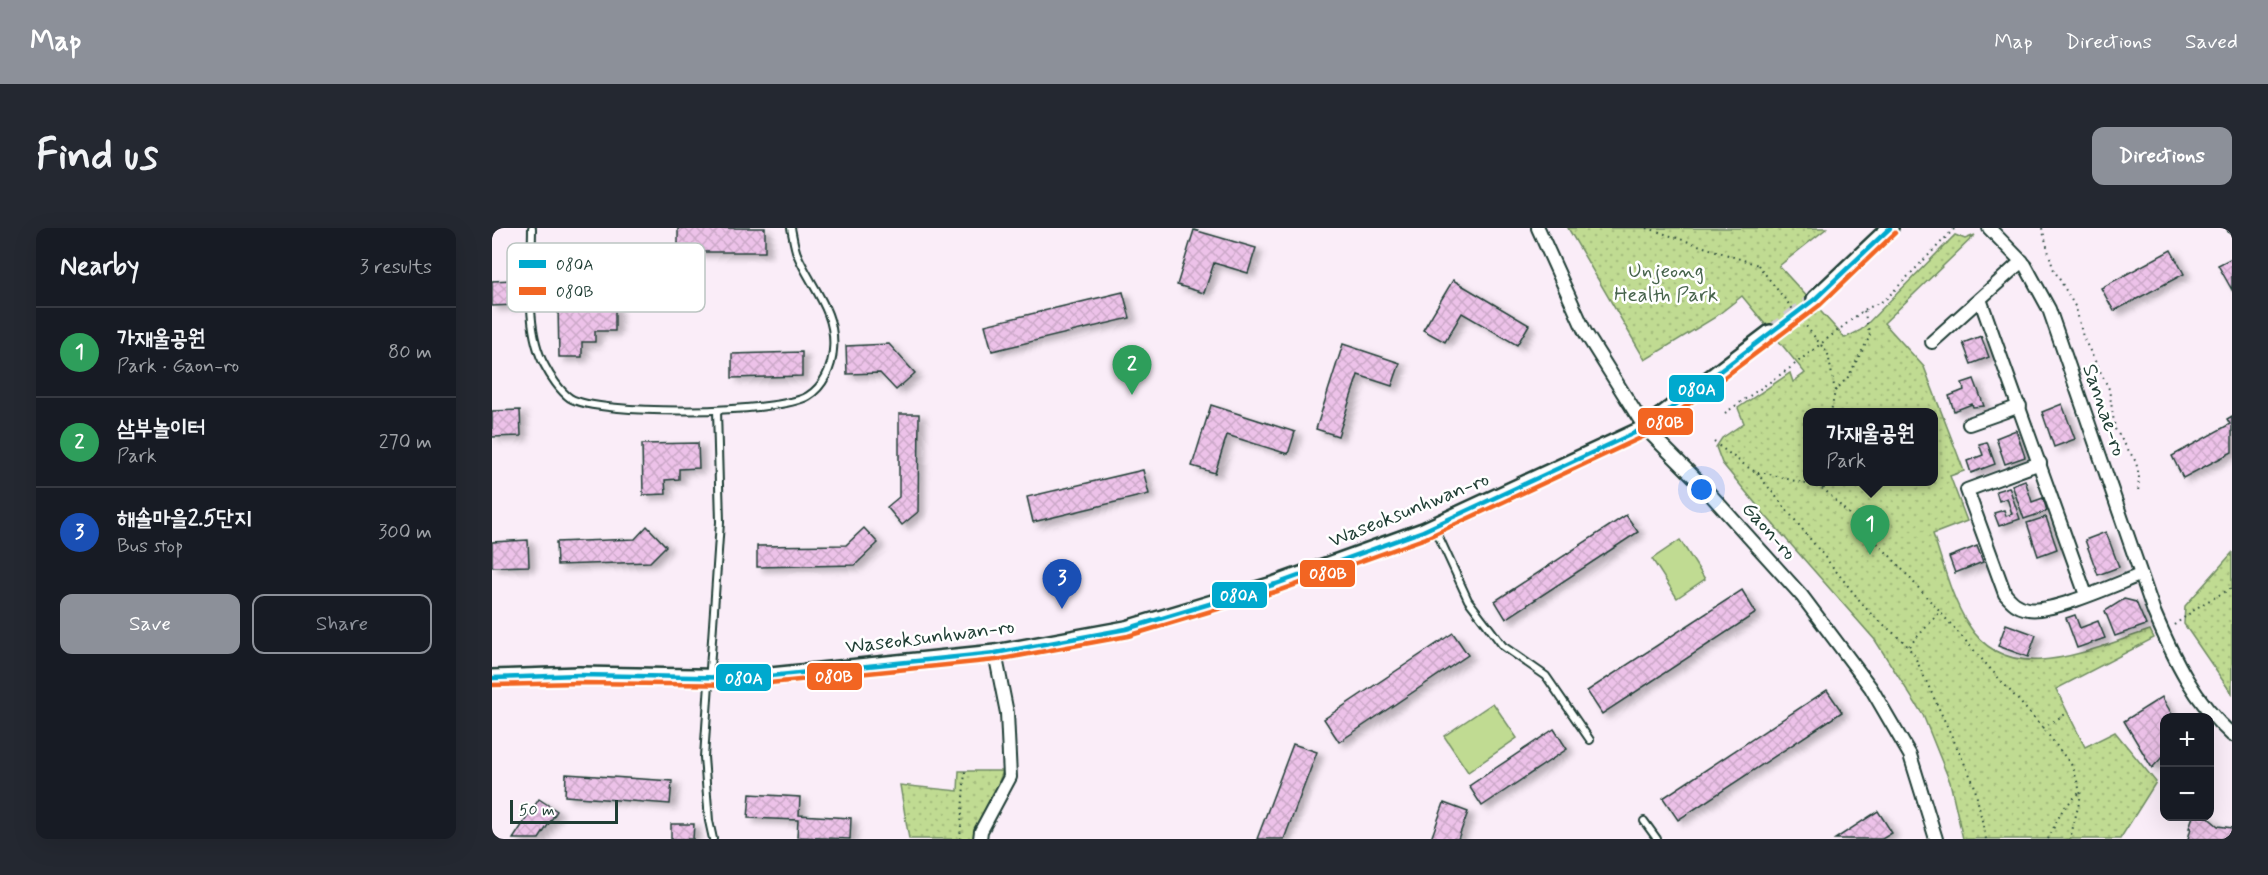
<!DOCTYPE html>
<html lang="en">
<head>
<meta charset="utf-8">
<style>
	:root { --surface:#171b24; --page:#242831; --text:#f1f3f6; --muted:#9ea1a6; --line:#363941; --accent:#8c9099 }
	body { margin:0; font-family:Mynerve,"Poor Story",sans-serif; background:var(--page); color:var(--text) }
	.controls { position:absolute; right:18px; bottom:18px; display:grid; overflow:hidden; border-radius:12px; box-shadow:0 6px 24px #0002 }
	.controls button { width:54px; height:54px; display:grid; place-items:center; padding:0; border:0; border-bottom:2px solid var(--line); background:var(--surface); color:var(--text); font:30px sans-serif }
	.scale { position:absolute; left:18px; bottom:15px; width:108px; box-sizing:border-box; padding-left:6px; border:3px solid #1f3d34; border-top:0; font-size:16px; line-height:21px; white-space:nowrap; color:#1f3d34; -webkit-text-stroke:4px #fff; paint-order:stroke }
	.you { position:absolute; left:1210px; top:262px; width:21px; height:21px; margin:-15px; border:4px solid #fff; border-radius:50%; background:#1a73e8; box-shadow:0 0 0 9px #1a73e833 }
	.badge { display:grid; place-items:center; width:39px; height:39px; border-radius:50%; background:var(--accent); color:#fff; font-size:20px; font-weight:700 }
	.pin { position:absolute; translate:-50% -50px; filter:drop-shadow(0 2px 3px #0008) }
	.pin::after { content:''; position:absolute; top:32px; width:21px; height:18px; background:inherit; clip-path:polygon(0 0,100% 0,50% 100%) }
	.popup { position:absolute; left:1311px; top:180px; width:135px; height:78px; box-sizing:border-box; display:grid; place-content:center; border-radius:12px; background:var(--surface); filter:drop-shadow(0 2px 4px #0005); font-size:20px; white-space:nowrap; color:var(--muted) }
	.popup b { font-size:22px; color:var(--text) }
	.popup::after { content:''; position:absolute; left:50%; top:100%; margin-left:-12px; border:12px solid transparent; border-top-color:var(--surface) }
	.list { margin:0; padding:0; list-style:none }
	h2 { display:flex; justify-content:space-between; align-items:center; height:78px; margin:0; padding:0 24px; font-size:26px }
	h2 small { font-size:20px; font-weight:400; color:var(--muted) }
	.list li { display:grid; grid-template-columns:39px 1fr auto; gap:18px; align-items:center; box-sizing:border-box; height:90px; padding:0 24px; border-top:2px solid var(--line) }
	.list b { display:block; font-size:22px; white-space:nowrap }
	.list p { margin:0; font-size:20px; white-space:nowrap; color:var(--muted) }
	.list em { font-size:20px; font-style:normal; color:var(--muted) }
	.actions { display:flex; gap:12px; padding:18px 24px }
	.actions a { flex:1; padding:14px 0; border:2px solid var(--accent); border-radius:12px; text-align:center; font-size:21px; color:var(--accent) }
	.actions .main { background:var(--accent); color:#fff }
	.map { position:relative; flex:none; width:1740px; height:611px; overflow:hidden; border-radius:12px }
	header { display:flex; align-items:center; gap:36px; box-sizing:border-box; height:84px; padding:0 30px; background:var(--accent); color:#fff }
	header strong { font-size:28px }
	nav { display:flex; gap:33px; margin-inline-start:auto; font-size:21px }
	.intro { display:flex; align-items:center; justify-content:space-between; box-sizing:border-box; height:144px; padding:0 36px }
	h1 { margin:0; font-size:42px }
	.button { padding:15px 27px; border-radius:12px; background:var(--accent); color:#fff; font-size:21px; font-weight:700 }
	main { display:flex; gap:36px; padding:0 36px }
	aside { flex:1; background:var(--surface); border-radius:12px; box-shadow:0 6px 24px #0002 }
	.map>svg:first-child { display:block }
	.grass { fill:#c0db92; stroke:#708c63; stroke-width:1.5 }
	.park { fill:url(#park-dots); stroke:#708c63; stroke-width:1.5; fill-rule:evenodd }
	.building { fill:url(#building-cross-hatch); stroke:#1f3d34; stroke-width:1.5; filter:url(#shadow) }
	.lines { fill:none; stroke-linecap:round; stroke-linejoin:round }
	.tertiary-tunnel { stroke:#cecad1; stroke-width:15; stroke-dasharray:15 8; stroke-linecap:butt }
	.service-casing { stroke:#1f3d34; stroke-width:10 }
	.minor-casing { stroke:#1f3d34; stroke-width:16 }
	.tertiary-casing { stroke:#1f3d34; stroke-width:20 }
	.path { stroke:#1f3d34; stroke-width:2; stroke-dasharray:1.5 4.5; stroke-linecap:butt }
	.service { stroke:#fff; stroke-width:6 }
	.minor { stroke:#fff; stroke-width:12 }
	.tertiary { stroke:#fff; stroke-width:15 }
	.path-bridge { stroke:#1f3d34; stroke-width:2; stroke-dasharray:1.5 4.5; stroke-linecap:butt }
	.bus-1-casing { stroke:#fff; stroke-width:9 }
	.bus-2-casing { stroke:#fff; stroke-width:9 }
	.bus-1 { stroke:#00a9ce; stroke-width:4.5 }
	.bus-2 { stroke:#f26522; stroke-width:4.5 }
	.labels { text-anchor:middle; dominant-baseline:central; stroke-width:5; stroke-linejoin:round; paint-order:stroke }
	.park-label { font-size:21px; fill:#47644c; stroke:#fff }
	.street-label { font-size:21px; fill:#1f3d34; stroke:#fff }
	.key { fill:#fff; stroke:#bcc5c2; stroke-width:1.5 }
	.key-label { font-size:16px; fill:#1f3d34 }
	.line-badge { stroke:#fff; stroke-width:2 }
	.badge-label { font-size:16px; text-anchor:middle; font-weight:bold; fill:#fff }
</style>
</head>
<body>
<header>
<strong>Map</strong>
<nav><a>Map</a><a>Directions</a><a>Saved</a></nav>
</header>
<div class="intro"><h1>Find us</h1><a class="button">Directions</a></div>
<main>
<aside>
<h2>Nearby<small>3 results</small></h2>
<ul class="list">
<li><span class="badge" style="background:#2e9e5b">1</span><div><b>가재울공원</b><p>Park · Gaon-ro</p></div><em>80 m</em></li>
<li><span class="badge" style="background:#2e9e5b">2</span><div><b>삼부놀이터</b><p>Park</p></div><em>270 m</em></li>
<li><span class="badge" style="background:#1a4fb4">3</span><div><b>해솔마을2.5단지</b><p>Bus stop</p></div><em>300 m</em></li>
</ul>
<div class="actions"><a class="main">Save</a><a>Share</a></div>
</aside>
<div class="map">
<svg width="1740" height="611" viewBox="0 0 1740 611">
	<defs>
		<pattern id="park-dots" width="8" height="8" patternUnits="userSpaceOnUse" patternTransform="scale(1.5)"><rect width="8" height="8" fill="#c0db92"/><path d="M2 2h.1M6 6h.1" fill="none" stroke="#a5bd7e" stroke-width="1.8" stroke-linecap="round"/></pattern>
		<pattern id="building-cross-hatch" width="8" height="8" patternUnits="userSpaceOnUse" patternTransform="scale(1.5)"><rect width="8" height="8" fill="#edc2e9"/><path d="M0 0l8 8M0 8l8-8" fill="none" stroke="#cba8c8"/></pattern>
		<filter id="shadow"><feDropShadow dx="6" dy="4" stdDeviation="3" flood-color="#0004"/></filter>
	</defs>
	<rect width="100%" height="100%" fill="#faedf8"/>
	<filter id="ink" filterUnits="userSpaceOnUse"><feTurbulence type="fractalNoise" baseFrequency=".0167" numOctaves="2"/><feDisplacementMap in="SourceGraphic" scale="12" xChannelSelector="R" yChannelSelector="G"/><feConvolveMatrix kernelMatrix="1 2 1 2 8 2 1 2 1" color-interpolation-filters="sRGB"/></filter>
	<g filter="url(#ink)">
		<g class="grass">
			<path d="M 1188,312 L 1213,351 L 1185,370 L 1160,331 Z"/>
			<path d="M 1001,475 L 1025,510 L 976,544 L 952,508 Z"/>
		</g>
		<g class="park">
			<path d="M 1076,0 L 1335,0 L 1287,38 L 1353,110 L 1369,102 L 1463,7 L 1473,11 L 1483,7 L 1392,95 L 1432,139 L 1472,243 L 1458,248 L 1475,293 L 1441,306 C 1451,335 1459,369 1476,396 C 1517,463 1601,420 1658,402 L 1662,410 L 1564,461 L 1593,519 L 1623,504 L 1664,554 L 1628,611 L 1471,611 L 1458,554 L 1431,487 L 1383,412 L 1273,287 L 1230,235 L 1224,219 L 1230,210 L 1252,195 L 1246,180 L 1298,145 L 1301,154 L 1313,145 L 1250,68 L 1222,90 L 1153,132 ZM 1315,184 L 1441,184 L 1441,254 L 1315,254 Z"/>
			<path d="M 1740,325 L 1740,466 L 1692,396 L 1693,378 Z"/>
			<path d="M 467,543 L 511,543 L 485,611 L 417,611 L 408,557 L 466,563 Z"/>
		</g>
		<g class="building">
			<rect x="186" y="0" width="87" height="24"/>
			<path d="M 702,2 L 764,20 L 756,45 L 722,35 L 712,65 L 685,57 Z"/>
			<path d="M 1679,22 L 1692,46 L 1622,83 L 1609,60 Z"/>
			<path d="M 1740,30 L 1740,62 L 1726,37 Z"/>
			<path d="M 21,52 L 22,77 L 0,78 L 0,53 Z"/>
			<path d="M 961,52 L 1037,97 L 1025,117 L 970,85 L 953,114 L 931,102 Z"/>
			<path d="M 631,64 L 638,90 L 500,123 L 493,97 Z"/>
			<path d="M 123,77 L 123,103 L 103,103 L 103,114 L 90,114 L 90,129 L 67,129 L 66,78 Z"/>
			<path d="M 1489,108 L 1497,129 L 1479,136 L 1471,115 Z"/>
			<path d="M 397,116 L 423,145 L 404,162 L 388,145 L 355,146 L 354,118 Z"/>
			<path d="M 851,116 L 908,135 L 900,158 L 866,147 L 846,208 L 824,201 Z"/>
			<path d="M 310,124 L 310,148 L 240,150 L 240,126 Z"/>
			<path d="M 1482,151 L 1492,178 L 1481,179 L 1480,176 L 1462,183 L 1457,168 L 1472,162 L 1470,155 Z"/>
			<path d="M 1570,176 L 1583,211 L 1562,219 L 1550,184 Z"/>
			<path d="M 719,177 L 803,204 L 796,226 L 735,207 L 723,245 L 700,238 Z"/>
			<path d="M 28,182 L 29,208 L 0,209 L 0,183 Z"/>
			<path d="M 407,186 L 427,186 L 426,284 L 410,297 L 395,279 L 407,269 Z"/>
			<path d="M 1740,188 L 1740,224 L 1691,250 L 1680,228 L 1738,196 L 1735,191 Z"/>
			<path d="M 1524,202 L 1533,229 L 1513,236 L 1504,210 Z"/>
			<path d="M 1495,214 L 1503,236 L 1479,245 L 1475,233 L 1491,227 L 1487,216 Z"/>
			<path d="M 206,215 L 207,240 L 187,241 L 187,251 L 173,252 L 174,266 L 151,267 L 150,216 Z"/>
			<path d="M 651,242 L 657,266 L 541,294 L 535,269 Z"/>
			<path d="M 1533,252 L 1540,274 L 1551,270 L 1555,283 L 1532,291 L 1520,257 Z"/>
			<path d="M 1517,259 L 1528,291 L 1507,298 L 1502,285 L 1512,282 L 1514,288 L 1520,286 L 1515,270 L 1507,273 L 1504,263 Z"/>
			<path d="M 1134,287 L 1146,304 L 1014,391 L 1003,373 Z"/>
			<path d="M 1554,289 L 1565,321 L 1546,328 L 1535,295 Z"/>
			<path d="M 155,298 L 174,318 L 158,334 L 65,337 L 64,314 L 143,311 Z"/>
			<path d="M 372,300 L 386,315 L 363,337 L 265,339 L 265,318 L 354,317 Z"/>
			<path d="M 1614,304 L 1627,339 L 1606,347 L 1593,312 Z"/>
			<path d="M 36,312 L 37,338 L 0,339 L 0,314 Z"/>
			<path d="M 1485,318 L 1491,334 L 1463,345 L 1457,329 Z"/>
			<path d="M 1250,362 L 1264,385 L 1110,486 L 1095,463 Z"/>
			<path d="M 1632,371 L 1644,374 L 1654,397 L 1623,408 L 1613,383 Z"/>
			<path d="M 1583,387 L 1588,400 L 1606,393 L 1613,410 L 1585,420 L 1574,390 Z"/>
			<path d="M 1514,396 L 1544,407 L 1536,429 L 1506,418 Z"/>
			<path d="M 961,405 L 976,427 L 847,514 L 832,491 Z"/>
			<path d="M 1335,462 L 1350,484 L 1186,592 L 1171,570 Z"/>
			<path d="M 1670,469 L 1682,490 L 1672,490 L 1672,527 L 1660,540 L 1632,493 Z"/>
			<path d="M 1062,501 L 1075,521 L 990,578 L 977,558 Z"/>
			<path d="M 801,516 L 825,524 L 792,611 L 765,611 Z"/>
			<path d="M 74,546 L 180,553 L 178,576 L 73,568 Z"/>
			<path d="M 258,566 L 308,569 L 307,587 L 359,590 L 358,611 L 305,609 L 306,592 L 256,590 Z"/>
			<path d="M 47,571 L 65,583 L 47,611 L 21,611 Z"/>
			<path d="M 952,575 L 976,584 L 966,611 L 939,611 Z"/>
			<path d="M 1386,583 L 1400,605 L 1390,611 L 1343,611 Z"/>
			<path d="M 1701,588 L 1714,588 L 1726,598 L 1740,600 L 1740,611 L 1696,611 L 1699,600 L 1697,600 Z"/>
			<path d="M 179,596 L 202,596 L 201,611 L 179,611 Z"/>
		</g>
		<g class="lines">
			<path class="tertiary-tunnel" d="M 1278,105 L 1323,71"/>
			<g class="service-casing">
				<g id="service">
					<path d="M 40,0 C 40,42 32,102 53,138 C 58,148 69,164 78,170 C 107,188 287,186 316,168 C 331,159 340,140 341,122 C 345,84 319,59 305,26 C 302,18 301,9 299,0"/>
					<path d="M 1739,0 L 1740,2"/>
					<path d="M 942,298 L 976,372 L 1011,418 L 1054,448 L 1098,512"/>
					<path d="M 1152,593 L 1165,611"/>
					<path d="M 221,611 L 217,593 L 212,529 L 228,294 L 225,182"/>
				</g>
			</g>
			<g class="minor-casing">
				<g id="minor">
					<path d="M 1046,0 L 1093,104 L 1153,200 L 1208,255 L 1310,368 L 1379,460 L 1418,527 L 1444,611"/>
					<path d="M 1497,0 L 1533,37 L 1557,81 L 1662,384 C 1682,431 1702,473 1740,507"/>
					<path d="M 1488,71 L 1594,367"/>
					<path d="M 1440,114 L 1530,33"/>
					<path d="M 1477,196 L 1528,178"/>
					<path d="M 1548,235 L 1475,262 L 1513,366 C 1520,374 1525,379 1536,381 C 1559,386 1624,356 1648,347"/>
					<path d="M 488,611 L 489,603 L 518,549 L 515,485 L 503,425"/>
				</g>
			</g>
			<g class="tertiary-casing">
				<g id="tertiary">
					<path d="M 1323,71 L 1398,0"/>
					<path d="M 0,450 L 87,447 L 258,450 L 503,425 L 634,401 L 784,356 L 931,303 L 1153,200 L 1278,105"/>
				</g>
			</g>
			<g class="path">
				<path d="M 1155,0 L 1266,37"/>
				<path d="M 1550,0 L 1561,40 L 1584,80 L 1591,109 L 1617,161 L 1623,201 L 1644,234 L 1647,248 L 1646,266"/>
				<path d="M 1336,126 L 1343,163 L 1339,184"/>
				<path d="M 1343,163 L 1356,149 L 1378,108 L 1372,82"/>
				<path d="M 1233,185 L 1298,140 L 1372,82 L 1393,72 L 1463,0"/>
				<path d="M 1222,214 L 1254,238 L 1265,245 L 1274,245 L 1332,261 L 1400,330 L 1551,500 L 1581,539 L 1589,567 L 1578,611"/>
				<path d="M 1265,245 L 1377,384 L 1413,415 L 1422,427 L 1482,556 L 1494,611"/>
				<path d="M 1332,254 L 1332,261"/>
				<path d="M 1682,397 L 1709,377 L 1740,360"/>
				<path d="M 1417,418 L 1447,385"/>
				<path d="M 1551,500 L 1575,485"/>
				<path d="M 468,611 L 473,543"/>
				<path d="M 1556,611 L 1571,581 L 1588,564"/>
			</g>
			<use href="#service" class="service"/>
			<use href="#minor" class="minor"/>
			<use href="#tertiary" class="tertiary"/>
			<path class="path-bridge" d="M 1266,37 L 1336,126"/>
			<g class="bus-1-casing">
				<path id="bus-1" d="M 0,450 L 87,447 L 258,450 L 503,425 L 634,401 L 784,356 L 931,303 L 1153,200 L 1323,71 L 1398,0"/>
			</g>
			<g class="bus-2-casing">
				<path id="bus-2" d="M 0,457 L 87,455 L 259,457 L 504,432 L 636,408 L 786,363 L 934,310 L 1157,206 L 1328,77 L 1403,5"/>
			</g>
			<use href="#bus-1" class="bus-1"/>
			<use href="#bus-2" class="bus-2"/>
		</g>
	</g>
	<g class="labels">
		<g class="park-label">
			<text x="1174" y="43">Unjeong<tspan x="1174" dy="24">Health Park</tspan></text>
		</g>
		<g class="street-label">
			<text transform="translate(1612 182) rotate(71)">Sannae-ro</text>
			<text transform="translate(917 282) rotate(-22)">Waseoksunhwan-ro</text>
			<text transform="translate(1277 303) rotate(48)">Gaon-ro</text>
			<text transform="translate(438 409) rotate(-7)">Waseoksunhwan-ro</text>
		</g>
	</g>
	<rect x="15" y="15" width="198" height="69" rx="9" class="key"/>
	<rect x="27" y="32" width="27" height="8" fill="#00a9ce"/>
	<rect x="27" y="59" width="27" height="8" fill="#f26522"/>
	<g class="key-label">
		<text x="64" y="42">080A</text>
		<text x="64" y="69">080B</text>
	</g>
	<g class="line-badge">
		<rect x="1176" y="146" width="57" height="29" rx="6" fill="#00a9ce"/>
		<rect x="1145" y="179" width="57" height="29" rx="6" fill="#f26522"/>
		<rect x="807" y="331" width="57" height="29" rx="6" fill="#f26522"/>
		<rect x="719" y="353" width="57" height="28" rx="6" fill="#00a9ce"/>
		<rect x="314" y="434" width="57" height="29" rx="6" fill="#f26522"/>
		<rect x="223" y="435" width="57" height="29" rx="6" fill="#00a9ce"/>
	</g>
	<g class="badge-label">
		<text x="1205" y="167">080A</text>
		<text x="1173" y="200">080B</text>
		<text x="836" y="351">080B</text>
		<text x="747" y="373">080A</text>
		<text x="342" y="454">080B</text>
		<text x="252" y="456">080A</text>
	</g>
</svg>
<div class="controls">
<button>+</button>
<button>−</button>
</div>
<div class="scale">50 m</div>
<div class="you"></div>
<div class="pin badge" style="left:1378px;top:327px;background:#2e9e5b">1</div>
<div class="popup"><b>가재울공원</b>Park</div>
<div class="pin badge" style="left:640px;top:167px;background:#2e9e5b">2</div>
<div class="pin badge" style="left:570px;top:381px;background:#1a4fb4">3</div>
</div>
</main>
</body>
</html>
